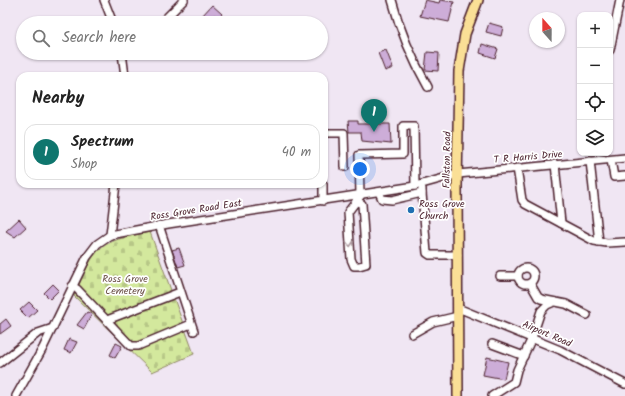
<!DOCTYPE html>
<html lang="en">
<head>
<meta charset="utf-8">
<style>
	:root { --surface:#fff; --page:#f2f2f2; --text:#222; --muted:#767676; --line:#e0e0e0; --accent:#0f766e }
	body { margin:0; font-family:Kalam,sans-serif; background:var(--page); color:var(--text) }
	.controls { position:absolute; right:12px; top:12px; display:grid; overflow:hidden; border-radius:8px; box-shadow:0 1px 3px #0004 }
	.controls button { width:36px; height:36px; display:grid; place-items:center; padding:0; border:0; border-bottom:1px solid var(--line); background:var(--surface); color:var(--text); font:20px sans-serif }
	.compass { position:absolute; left:529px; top:12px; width:36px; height:36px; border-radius:50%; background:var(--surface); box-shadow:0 1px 3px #0004; rotate:339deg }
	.you { position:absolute; left:360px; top:169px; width:14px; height:14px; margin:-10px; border:3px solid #fff; border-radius:50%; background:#1a73e8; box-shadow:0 0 0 6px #1a73e833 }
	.badge { display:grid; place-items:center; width:26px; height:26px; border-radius:50%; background:var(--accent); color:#fff; font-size:13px; font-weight:700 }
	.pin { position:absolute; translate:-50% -33px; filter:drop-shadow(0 1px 2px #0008) }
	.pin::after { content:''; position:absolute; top:21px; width:14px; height:12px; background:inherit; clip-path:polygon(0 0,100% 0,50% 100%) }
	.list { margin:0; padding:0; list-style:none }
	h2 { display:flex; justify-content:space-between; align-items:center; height:52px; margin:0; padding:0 16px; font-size:17px }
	h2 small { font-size:13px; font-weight:400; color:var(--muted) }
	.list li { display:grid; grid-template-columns:26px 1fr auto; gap:12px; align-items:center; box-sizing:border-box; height:56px; margin:0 8px 8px; padding:0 8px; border:1px solid var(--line); border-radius:12px }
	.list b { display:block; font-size:15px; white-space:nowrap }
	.list p { margin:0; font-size:13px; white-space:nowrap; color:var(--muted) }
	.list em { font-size:13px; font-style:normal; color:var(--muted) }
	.icon { flex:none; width:22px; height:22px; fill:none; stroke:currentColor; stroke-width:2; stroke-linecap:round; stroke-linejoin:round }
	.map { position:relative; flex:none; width:625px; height:396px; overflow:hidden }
	.search { position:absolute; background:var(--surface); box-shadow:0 1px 3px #0004; left:16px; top:16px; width:312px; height:44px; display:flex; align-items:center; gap:10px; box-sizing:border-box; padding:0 14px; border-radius:22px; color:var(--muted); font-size:15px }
	.panel { position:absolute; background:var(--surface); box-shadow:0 1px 3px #0004; left:16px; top:72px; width:312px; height:116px; border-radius:12px }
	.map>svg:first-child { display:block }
	.cemetery { fill:url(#cemetery-stones); stroke:#8e8464 }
	.building { fill:#cdadd8; stroke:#4a1f2b }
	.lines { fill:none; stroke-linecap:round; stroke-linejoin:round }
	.minor-casing { stroke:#4a1f2b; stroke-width:10 }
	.major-casing { stroke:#4a1f2b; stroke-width:12 }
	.minor { stroke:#fff; stroke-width:7 }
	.major { stroke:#fadf96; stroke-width:9 }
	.oneway { stroke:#ae9aa0 }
	.poi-dot { fill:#1f6fb2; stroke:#fff; stroke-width:1.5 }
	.labels { text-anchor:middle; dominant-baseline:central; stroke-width:3.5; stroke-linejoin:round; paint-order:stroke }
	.street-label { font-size:10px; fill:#4a1f2b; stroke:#fff }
	.poi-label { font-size:10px; fill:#4a1f2b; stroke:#fff; text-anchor:start }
	.park-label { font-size:10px; fill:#6c5148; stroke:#fff }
</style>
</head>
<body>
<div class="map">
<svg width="625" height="396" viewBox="0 0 625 396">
	<defs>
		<pattern id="cemetery-stones" width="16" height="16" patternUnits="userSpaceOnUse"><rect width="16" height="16" fill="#d3e89d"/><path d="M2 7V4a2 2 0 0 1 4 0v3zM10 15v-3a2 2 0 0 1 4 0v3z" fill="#b7c787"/></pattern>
	</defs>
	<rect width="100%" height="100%" fill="#f0e6f3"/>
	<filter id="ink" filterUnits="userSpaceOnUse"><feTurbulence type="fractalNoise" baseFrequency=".025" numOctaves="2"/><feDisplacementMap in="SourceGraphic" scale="8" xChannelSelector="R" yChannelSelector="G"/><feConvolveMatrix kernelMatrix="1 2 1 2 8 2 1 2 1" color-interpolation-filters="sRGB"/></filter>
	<g filter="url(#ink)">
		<path class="cemetery" d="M 150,232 L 194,354 L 152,372 L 74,296 C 96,246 96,242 150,232 Z"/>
		<g class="building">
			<path d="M 425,0 L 439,3 L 440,0 L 454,2 L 449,22 L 420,16 Z"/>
			<path d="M 212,5 L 222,14 L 219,18 L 214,15 L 207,22 L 201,17 Z"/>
			<path d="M 489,23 L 503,27 L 501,36 L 486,32 Z"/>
			<path d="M 482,44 L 498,49 L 495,58 L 480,53 Z"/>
			<path d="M 386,50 L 393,68 L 385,71 L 378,53 Z"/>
			<path d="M 427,52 L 439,53 L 438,71 L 425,70 Z"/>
			<path d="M 348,121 L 358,121 L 358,124 L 390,124 L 391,144 L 362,141 L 361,132 L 349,132 Z"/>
			<path d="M 19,219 L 26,227 L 15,237 L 6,231 Z"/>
			<path d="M 179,248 L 185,265 L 178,267 L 172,250 Z"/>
			<path d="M 53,284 L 59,290 L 50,299 L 44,293 Z"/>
			<path d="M 29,302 L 37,310 L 28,318 L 20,310 Z"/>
			<path d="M 87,312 L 92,314 L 84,329 L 77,325 Z"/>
			<path d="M 6,319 L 11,326 L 0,334 L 0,324 Z"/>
			<path d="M 69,339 L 77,342 L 71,353 L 64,350 Z"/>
			<path d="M 116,343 L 122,346 L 115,358 L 110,355 Z"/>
			<path d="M 487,357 L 508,362 L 504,379 L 483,375 Z"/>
		</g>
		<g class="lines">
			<g class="minor-casing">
				<g id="minor">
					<path d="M 104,0 L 113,23"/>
					<path d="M 392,0 C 400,31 412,59 428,87"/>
					<path d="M 161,23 L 184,0"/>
					<path d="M 610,50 L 620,0"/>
					<path d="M 122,53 L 125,76"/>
					<path d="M 324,133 L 344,133 L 345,167"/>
					<path d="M 611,160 L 614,177 L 625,176"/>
					<path d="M 590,161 L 599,242"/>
					<path d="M 555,164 L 561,223"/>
					<path d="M 517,168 L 522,200 L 525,204 L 594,241 L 607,243 L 625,242"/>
					<path d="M 379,192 L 382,199 L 392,200 L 422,193 L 422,189"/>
					<path d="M 422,193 L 427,253 L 430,255 L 458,255"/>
					<path d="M 360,195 L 359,155 L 403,154 L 403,126 L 414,126 L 415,186"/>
					<path d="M 323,201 L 323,184"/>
					<path d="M 356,201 L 362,204 L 366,264 L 359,266 L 354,266 L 351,259 L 348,212 L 361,195"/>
					<path d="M 159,225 L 194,331"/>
					<path d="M 110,235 L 116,184"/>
					<circle cx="526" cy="276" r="8"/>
					<path d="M 500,276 L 518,276"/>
					<path d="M 530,283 L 538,297 L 541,299 L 566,304 L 587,315"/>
					<path d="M 72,286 L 77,289 L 131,346 L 138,346 L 191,324"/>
					<path d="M 458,308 L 560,350 L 625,384"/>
					<path d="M 107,320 L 180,292"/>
					<path d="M 412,334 L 433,322 L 458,316"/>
					<path d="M 492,344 L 524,356"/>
					<path d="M 0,363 L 38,333 L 53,328"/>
					<path d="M 16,396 L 43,348 L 87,257 L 97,244 L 110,235 L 168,224 L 415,186 L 458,174 L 625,158"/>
					<path d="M 492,396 L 514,382 L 517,370 L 532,338 L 541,311 L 547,305 L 554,302"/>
				</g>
			</g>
			<g class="major-casing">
				<path id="major" d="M 458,396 L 457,186 L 459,71 L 465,34 L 478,0"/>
			</g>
			<use href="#minor" class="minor"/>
			<use href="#major" class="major"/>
		</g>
		<defs><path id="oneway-chevron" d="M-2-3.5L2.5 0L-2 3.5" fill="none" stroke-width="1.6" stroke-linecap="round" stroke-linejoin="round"/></defs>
		<use class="oneway" href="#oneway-chevron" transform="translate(350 244) rotate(86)"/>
	</g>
	<circle class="poi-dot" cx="411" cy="210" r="4"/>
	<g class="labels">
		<g class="street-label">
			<text transform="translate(528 157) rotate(-5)">T R Harris Drive</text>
			<text transform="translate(447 160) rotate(-89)">Fallston Road</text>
			<text transform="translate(196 210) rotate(-9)">Ross Grove Road East</text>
			<text transform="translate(547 334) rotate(23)">Airport Road</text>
		</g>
		<g class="poi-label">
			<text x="419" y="204">Ross Grove<tspan x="419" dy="12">Church</tspan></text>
		</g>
		<g class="park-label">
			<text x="125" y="279">Ross Grove<tspan x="125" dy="12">Cemetery</tspan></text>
		</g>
	</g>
</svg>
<div class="controls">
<button>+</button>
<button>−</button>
<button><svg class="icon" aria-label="locate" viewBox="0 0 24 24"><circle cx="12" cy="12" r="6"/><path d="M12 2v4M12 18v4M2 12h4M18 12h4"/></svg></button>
<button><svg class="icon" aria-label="layers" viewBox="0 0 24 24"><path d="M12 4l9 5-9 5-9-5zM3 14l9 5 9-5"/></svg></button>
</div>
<svg class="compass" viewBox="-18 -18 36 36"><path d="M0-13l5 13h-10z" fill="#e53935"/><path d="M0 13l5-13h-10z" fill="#767676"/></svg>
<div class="you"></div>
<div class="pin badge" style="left:374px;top:132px">1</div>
<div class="search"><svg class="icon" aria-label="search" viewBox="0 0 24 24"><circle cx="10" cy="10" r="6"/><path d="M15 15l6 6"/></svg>Search here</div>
<section class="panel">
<h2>Nearby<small></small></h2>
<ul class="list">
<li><span class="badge">1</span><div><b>Spectrum</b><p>Shop</p></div><em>40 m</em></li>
</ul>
</section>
</div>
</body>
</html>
